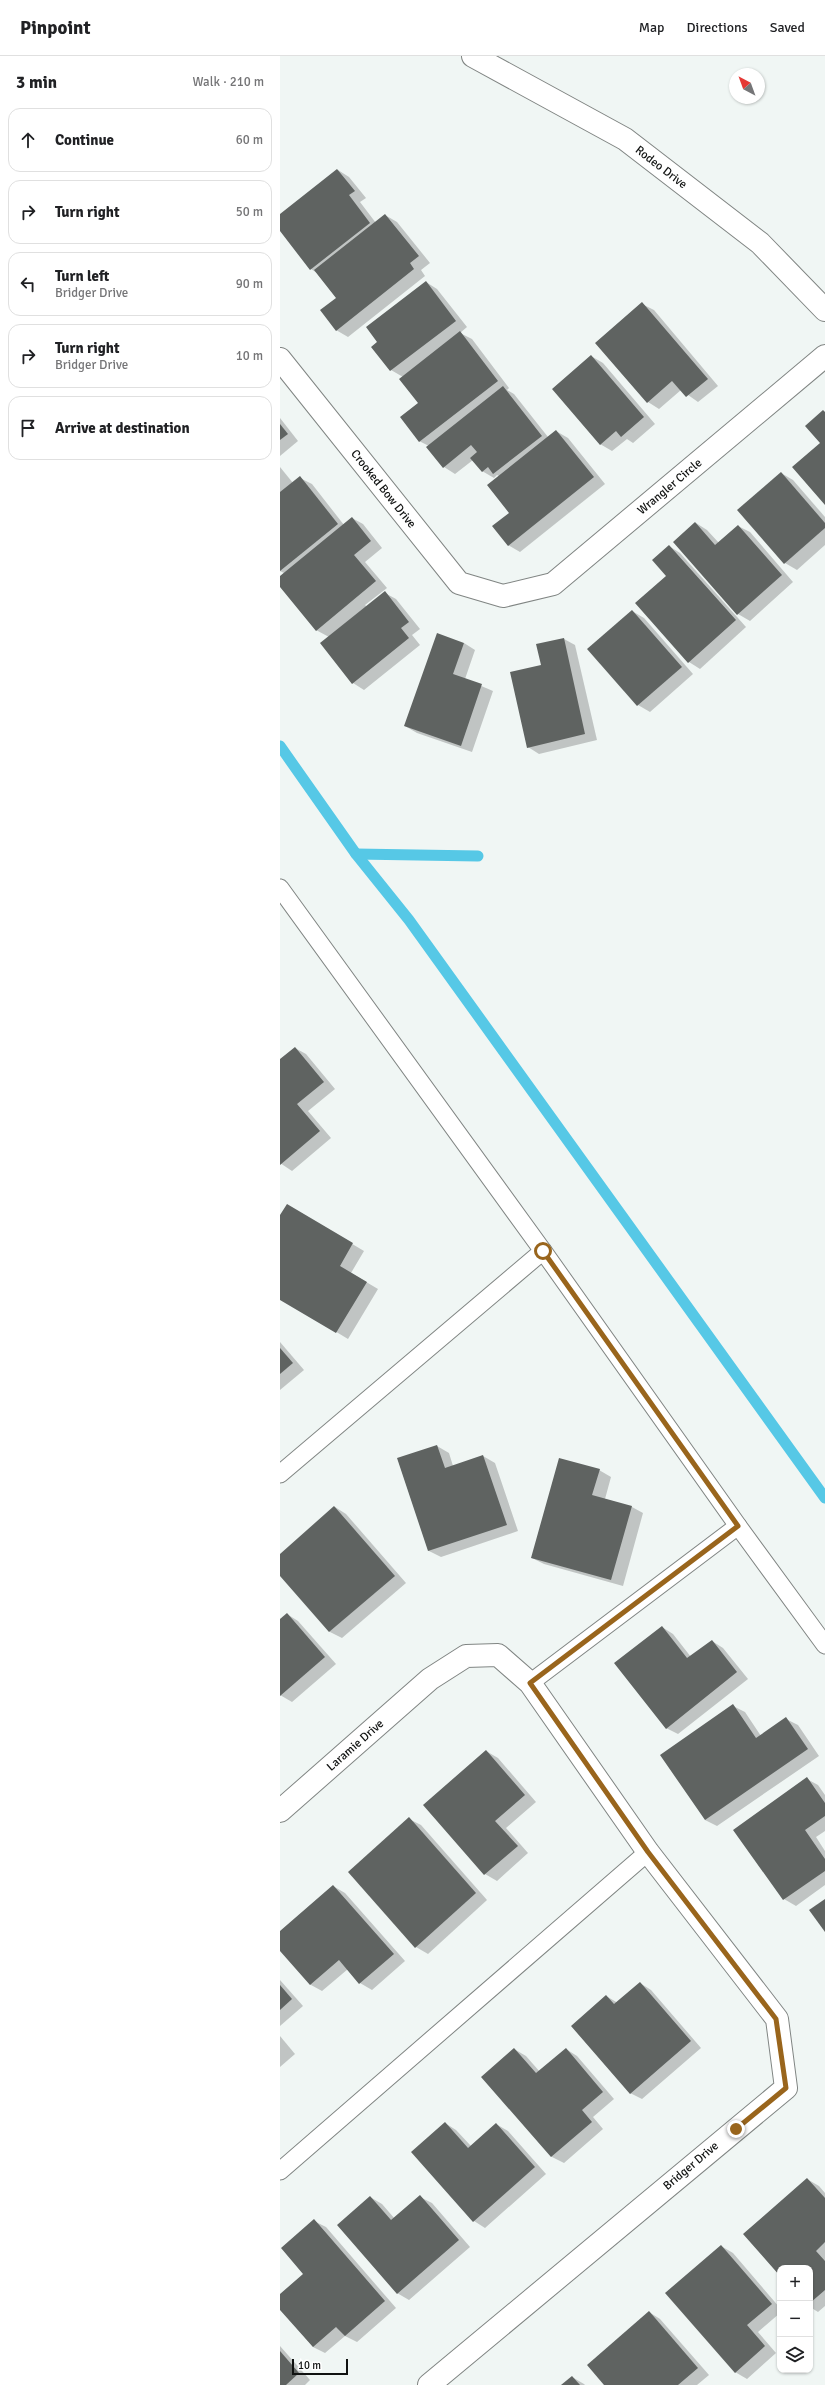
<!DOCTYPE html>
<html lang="en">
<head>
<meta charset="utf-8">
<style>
	:root { --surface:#fff; --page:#f2f2f2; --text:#202124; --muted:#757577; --line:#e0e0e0 }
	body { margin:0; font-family:Signika,sans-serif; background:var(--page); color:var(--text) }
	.controls { position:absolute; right:12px; bottom:12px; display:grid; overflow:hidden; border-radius:8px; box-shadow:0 1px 3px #0004 }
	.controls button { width:36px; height:36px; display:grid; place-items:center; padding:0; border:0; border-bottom:1px solid var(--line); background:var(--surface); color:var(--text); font:20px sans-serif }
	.compass { position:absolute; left:449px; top:12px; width:36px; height:36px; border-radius:50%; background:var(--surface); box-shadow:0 1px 3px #0004; rotate:319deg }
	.scale { position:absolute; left:12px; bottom:10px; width:56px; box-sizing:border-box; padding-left:4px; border:2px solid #101211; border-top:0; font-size:11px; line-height:14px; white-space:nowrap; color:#101211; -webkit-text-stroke:3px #fff; paint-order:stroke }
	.stop { position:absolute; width:12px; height:12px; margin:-9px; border:3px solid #99651c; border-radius:50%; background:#fff }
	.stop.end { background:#99651c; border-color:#fff; box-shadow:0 1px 4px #0008 }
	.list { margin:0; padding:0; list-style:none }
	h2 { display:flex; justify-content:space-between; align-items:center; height:52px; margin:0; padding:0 16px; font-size:17px }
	h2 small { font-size:13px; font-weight:400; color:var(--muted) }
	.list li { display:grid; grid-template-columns:26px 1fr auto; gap:12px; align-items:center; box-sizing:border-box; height:64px; margin:0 8px 8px; padding:0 8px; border:1px solid var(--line); border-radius:12px }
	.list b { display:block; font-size:15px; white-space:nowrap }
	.list p { margin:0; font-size:13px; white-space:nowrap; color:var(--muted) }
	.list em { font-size:13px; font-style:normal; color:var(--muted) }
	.icon { flex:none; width:22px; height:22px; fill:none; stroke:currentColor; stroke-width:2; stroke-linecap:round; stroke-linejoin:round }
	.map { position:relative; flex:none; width:545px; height:2329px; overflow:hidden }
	header { display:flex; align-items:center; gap:24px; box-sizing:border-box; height:56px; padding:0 20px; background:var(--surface); border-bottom:1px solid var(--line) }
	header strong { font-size:19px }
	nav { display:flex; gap:22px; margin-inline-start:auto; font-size:14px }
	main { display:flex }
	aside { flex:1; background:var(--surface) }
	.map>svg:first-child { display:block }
	.shadow { fill:#0003 }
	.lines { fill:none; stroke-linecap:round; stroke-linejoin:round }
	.stream { stroke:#56c8e6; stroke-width:11 }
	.building { fill:#5f6361 }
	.service-casing { stroke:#808583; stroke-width:19 }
	.minor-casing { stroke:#808583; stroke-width:24 }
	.tertiary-casing { stroke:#808583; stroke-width:24 }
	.service { stroke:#fff; stroke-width:17 }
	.minor { stroke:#fff; stroke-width:22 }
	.tertiary { stroke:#fff; stroke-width:22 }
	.route { stroke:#99651c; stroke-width:5 }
	.labels { text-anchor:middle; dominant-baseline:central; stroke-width:3.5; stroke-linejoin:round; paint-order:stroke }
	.street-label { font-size:12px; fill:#101211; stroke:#fff }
</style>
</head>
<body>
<header>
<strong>Pinpoint</strong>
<nav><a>Map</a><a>Directions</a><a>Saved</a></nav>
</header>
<main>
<aside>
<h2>3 min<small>Walk · 210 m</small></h2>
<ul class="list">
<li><svg class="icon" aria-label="ahead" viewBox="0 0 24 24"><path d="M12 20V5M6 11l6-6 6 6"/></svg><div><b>Continue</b></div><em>60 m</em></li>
<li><svg class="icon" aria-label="right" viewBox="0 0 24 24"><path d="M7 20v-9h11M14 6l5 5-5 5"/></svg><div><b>Turn right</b></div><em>50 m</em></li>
<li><svg class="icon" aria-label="left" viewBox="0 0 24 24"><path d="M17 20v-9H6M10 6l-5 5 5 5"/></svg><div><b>Turn left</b><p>Bridger Drive</p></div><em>90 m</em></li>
<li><svg class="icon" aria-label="right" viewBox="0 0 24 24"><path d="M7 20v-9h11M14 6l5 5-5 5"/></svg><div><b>Turn right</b><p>Bridger Drive</p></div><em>10 m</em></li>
<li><svg class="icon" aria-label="arrive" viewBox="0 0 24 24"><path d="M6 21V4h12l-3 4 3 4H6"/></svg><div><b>Arrive at destination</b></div></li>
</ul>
</aside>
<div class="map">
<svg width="545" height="2329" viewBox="0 0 545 2329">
	<rect width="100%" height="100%" fill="#f0f6f4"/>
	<g class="shadow">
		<path d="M 58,114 L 69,121 L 86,142 L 80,146 L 96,167 L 105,159 L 117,166 L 150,207 L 141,214 L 145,220 L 68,281 L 56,274 L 57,242 L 37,217 L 31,213 L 0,173 L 0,159 Z"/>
		<path d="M 146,226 L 157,233 L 187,271 L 180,277 L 192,283 L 229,332 L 227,334 L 234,338 L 268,381 L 276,375 L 288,382 L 325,428 L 240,496 L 228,489 L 231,457 L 219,420 L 217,419 L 214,422 L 202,415 L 193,404 L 175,418 L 164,411 L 149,390 L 139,385 L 139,347 L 123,321 L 111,314 L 93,291 Z"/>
		<path d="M 362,248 L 374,254 L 438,330 L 418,346 L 401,334 L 379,353 L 368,346 Z"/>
		<path d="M 311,300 L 323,307 L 375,368 L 353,387 L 347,383 L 332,395 L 320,388 Z"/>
		<path d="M 0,362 L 18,385 L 0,400 Z"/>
		<path d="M 0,411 L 13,427 L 20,422 L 32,428 L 64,469 L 72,462 L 83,468 L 102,492 L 85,506 L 107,532 L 85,549 L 87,551 L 105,537 L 116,543 L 140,573 L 132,579 L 140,589 L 84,634 L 73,627 L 49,581 L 36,574 L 0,530 L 0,521 L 4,517 L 0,515 Z"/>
		<path d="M 501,417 L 513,424 L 545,461 L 545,489 L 517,514 L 505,507 Z"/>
		<path d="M 416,467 L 427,474 L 439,487 L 458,470 L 470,476 L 513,526 L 470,565 L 458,558 L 394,486 Z"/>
		<path d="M 389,490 L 400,497 L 466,571 L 420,613 L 409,606 Z"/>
		<path d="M 352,555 L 364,562 L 413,618 L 370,656 L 358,649 L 309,593 Z"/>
		<path d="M 284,583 L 295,589 L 317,684 L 259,698 L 248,691 L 262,610 Z"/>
		<path d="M 184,587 L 195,594 L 185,623 L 213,635 L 192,696 L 137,677 L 125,670 Z"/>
		<path d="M 15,992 L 26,998 L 55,1033 L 28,1055 L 51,1082 L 12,1115 L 0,1107 L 0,1004 Z"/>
		<path d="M 7,1149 L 84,1195 L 71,1217 L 98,1233 L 68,1283 L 0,1242 L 0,1161 Z"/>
		<path d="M 0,1286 L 24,1314 L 0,1334 Z"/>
		<path d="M 157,1390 L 169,1397 L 173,1410 L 203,1400 L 215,1407 L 238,1475 L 161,1501 L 149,1495 L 118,1403 Z"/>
		<path d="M 319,1414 L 331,1421 L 325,1443 L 352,1451 L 363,1457 L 343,1530 L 264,1508 L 252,1502 Z"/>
		<path d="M 55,1451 L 66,1458 L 126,1527 L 62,1582 L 50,1576 L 0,1518 L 0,1499 Z"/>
		<path d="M 7,1558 L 18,1565 L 56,1608 L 12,1646 L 0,1639 L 0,1564 Z"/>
		<path d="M 382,1571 L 393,1578 L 411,1601 L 432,1585 L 443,1592 L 468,1623 L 398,1678 L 386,1672 Z"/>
		<path d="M 453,1650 L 465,1656 L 481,1680 L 506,1663 L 518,1669 L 539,1700 L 437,1770 L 425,1764 Z"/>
		<path d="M 206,1695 L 218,1702 L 256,1746 L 226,1772 L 248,1797 L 217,1825 L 205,1818 L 145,1749 Z"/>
		<path d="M 527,1723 L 538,1729 L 545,1739 L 545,1775 L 536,1781 L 545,1795 L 545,1829 L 516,1850 L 504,1843 L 455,1774 Z"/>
		<path d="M 129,1763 L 141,1769 L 207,1844 L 148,1898 L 136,1891 Z"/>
		<path d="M 53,1830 L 65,1837 L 125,1905 L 92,1934 L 80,1927 L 68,1913 L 42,1935 L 31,1929 L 0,1893 L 0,1877 Z"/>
		<path d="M 0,1924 L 23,1950 L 0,1970 Z"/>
		<path d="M 360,1927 L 371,1934 L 421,1992 L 362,2043 L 350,2037 L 326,1940 L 338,1947 Z"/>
		<path d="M 0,1980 L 15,1998 L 0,2011 Z"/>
		<path d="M 234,1993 L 246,2000 L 260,2016 L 286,1993 L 297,2000 L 334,2043 L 313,2061 L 323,2073 L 284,2107 L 272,2101 L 203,2021 Z"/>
		<path d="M 165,2067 L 176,2074 L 191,2090 L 216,2068 L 228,2075 L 266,2118 L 205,2172 L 194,2165 Z"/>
		<path d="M 527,2123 L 539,2130 L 545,2137 L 545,2250 L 538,2256 L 530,2251 L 530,2212 L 500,2212 L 500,2219 L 464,2178 Z"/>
		<path d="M 90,2141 L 102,2148 L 115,2163 L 140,2141 L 152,2147 L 190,2191 L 129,2244 L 117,2237 Z"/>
		<path d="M 34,2165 L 46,2171 L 116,2252 L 77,2286 L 65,2280 L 45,2297 L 33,2291 L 0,2252 L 0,2239 L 25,2218 Z"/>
		<path d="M 441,2190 L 453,2197 L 500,2252 L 500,2257 L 478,2276 L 496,2297 L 467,2323 L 455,2316 Z"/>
		<path d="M 369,2256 L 380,2263 L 429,2319 L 417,2329 L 326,2329 Z"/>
		<path d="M 0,2290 L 30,2324 L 25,2329 L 0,2329 Z"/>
		<path d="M 292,2321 L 304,2328 L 305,2329 L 283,2329 Z"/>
	</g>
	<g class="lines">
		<g class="stream">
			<path d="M 0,690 L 76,798 L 129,864 L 545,1442"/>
			<path d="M 76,798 L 198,800"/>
		</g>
	</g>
	<g class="building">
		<path d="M 57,113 L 75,135 L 69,139 L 90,167 L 30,214 L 0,175 L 0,158 Z"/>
		<path d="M 105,158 L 139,200 L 130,207 L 134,213 L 56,275 L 40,254 L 56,242 L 34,214 Z"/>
		<path d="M 146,225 L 176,265 L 110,315 L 91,291 L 97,286 L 86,271 Z"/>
		<path d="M 362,246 L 428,323 L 406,341 L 392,325 L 367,347 L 315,287 Z"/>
		<path d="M 180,275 L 218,325 L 139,386 L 120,361 L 138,347 L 119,323 Z"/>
		<path d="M 311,299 L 364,361 L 341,381 L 336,375 L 320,389 L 272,333 Z"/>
		<path d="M 223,330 L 262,380 L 213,418 L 208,411 L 202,416 L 190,402 L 197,396 L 191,389 L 163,412 L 146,391 Z"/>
		<path d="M 543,354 L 545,356 L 545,449 L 512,411 L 540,387 L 525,370 Z"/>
		<path d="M 0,368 L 8,378 L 0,384 Z"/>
		<path d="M 276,374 L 314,421 L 228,490 L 212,470 L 229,457 L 207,429 Z"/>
		<path d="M 501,416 L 545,467 L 545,472 L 504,508 L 457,454 Z"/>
		<path d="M 20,420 L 58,468 L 0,515 L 0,436 Z"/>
		<path d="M 72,461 L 91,485 L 74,499 L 96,525 L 36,575 L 0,531 L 0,520 Z"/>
		<path d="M 415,466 L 435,489 L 458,469 L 502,519 L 457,559 L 393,486 Z"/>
		<path d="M 389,489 L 456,564 L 408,607 L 355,547 L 386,520 L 372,504 Z"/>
		<path d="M 105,535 L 129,566 L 121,572 L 129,582 L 72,628 L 40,587 Z"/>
		<path d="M 352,554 L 402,611 L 357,650 L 307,593 Z"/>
		<path d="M 157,577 L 184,587 L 173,618 L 202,628 L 181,690 L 124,670 Z"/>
		<path d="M 284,582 L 305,678 L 247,692 L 230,616 L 261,609 L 256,588 Z"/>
		<path d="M 15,991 L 44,1026 L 17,1048 L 40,1075 L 0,1109 L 0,1003 Z"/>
		<path d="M 7,1148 L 73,1187 L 60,1210 L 87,1226 L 56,1277 L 0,1244 L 0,1159 Z"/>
		<path d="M 0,1292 L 13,1307 L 0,1318 Z"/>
		<path d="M 157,1389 L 165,1412 L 203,1399 L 227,1469 L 148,1495 L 117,1402 Z"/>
		<path d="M 279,1402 L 320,1413 L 312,1439 L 352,1450 L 331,1524 L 251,1502 Z"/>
		<path d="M 54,1450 L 115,1520 L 49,1576 L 0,1520 L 0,1498 Z"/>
		<path d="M 7,1557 L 45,1601 L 0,1640 L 0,1563 Z"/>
		<path d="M 382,1570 L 407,1602 L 432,1584 L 457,1616 L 386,1673 L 334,1607 Z"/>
		<path d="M 453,1648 L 476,1682 L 506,1661 L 528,1693 L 425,1764 L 380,1699 Z"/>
		<path d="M 206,1694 L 245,1739 L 215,1765 L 238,1790 L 204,1819 L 143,1749 Z"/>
		<path d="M 527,1721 L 545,1747 L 545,1760 L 525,1774 L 545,1803 L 545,1815 L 503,1844 L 453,1774 Z"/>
		<path d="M 129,1761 L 196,1837 L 135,1892 L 68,1816 Z"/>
		<path d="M 53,1829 L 114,1898 L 79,1928 L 59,1904 L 30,1929 L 0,1895 L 0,1875 Z"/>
		<path d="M 545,1843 L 545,1876 L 529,1854 Z"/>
		<path d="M 360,1926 L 411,1985 L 350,2038 L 291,1970 L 326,1939 L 334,1948 Z"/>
		<path d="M 0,1929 L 12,1943 L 0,1954 Z"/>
		<path d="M 234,1992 L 256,2017 L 286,1992 L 323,2036 L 302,2054 L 312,2066 L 271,2101 L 201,2021 Z"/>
		<path d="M 165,2066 L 188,2092 L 216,2067 L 255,2111 L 193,2166 L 131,2096 Z"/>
		<path d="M 527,2122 L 545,2142 L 545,2186 L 536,2195 L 545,2205 L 545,2234 L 530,2247 L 530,2212 L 500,2212 L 500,2220 L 463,2178 Z"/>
		<path d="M 140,2139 L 179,2184 L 117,2238 L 57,2169 L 90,2140 L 111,2164 Z"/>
		<path d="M 34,2163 L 105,2245 L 65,2280 L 56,2271 L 33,2291 L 0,2254 L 0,2238 L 23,2218 L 1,2192 Z"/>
		<path d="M 441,2189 L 492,2248 L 467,2269 L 485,2290 L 455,2317 L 385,2237 Z"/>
		<path d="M 369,2255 L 418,2312 L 398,2329 L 324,2329 L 307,2309 Z"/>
		<path d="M 0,2295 L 19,2317 L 6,2329 L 0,2329 Z"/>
		<path d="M 292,2320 L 300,2329 L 281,2329 Z"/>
	</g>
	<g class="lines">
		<g class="service-casing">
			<g id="service">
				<path d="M 0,832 L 263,1195"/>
				<path d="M 0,1418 L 263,1195 L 458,1470"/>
				<path d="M 250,1627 L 458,1470 L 545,1589"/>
				<path d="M 0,2115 L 368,1796"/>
			</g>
		</g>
		<g class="minor-casing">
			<g id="minor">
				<path id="s1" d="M 0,303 L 179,527 L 223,540 L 273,528 L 545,300"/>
				<path id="s2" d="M 0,1755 L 150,1623 L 186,1600 L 218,1599 L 250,1627 L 368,1796 L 497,1963 L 506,2032 L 149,2329"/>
			</g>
		</g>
		<g class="tertiary-casing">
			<g id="tertiary">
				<path id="s3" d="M 193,0 L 345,83 L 480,187 L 545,254"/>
			</g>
		</g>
		<use href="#service" class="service"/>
		<use href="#minor" class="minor"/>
		<use href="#tertiary" class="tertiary"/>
	</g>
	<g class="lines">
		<path class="route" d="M 263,1195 L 458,1470 L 250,1627 L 368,1796 L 496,1963 L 506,2032 L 456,2073"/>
	</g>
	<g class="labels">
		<g class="street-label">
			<text stroke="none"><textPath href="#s3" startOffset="219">Rodeo Drive</textPath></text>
			<text stroke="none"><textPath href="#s1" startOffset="536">Wrangler Circle</textPath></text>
			<text stroke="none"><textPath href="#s1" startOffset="166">Crooked Bow Drive</textPath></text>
			<text stroke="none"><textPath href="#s2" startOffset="100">Laramie Drive</textPath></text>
			<text transform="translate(411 2110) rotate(-40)">Bridger Drive</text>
		</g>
	</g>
</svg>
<div class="controls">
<button>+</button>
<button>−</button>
<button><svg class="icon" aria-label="layers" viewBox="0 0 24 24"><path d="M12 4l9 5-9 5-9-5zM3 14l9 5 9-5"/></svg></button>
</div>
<svg class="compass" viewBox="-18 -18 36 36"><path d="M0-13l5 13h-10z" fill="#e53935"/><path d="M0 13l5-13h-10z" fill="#757577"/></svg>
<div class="scale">10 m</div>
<div class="stop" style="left:263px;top:1195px"></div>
<div class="stop end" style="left:456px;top:2073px"></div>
</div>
</main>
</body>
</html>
